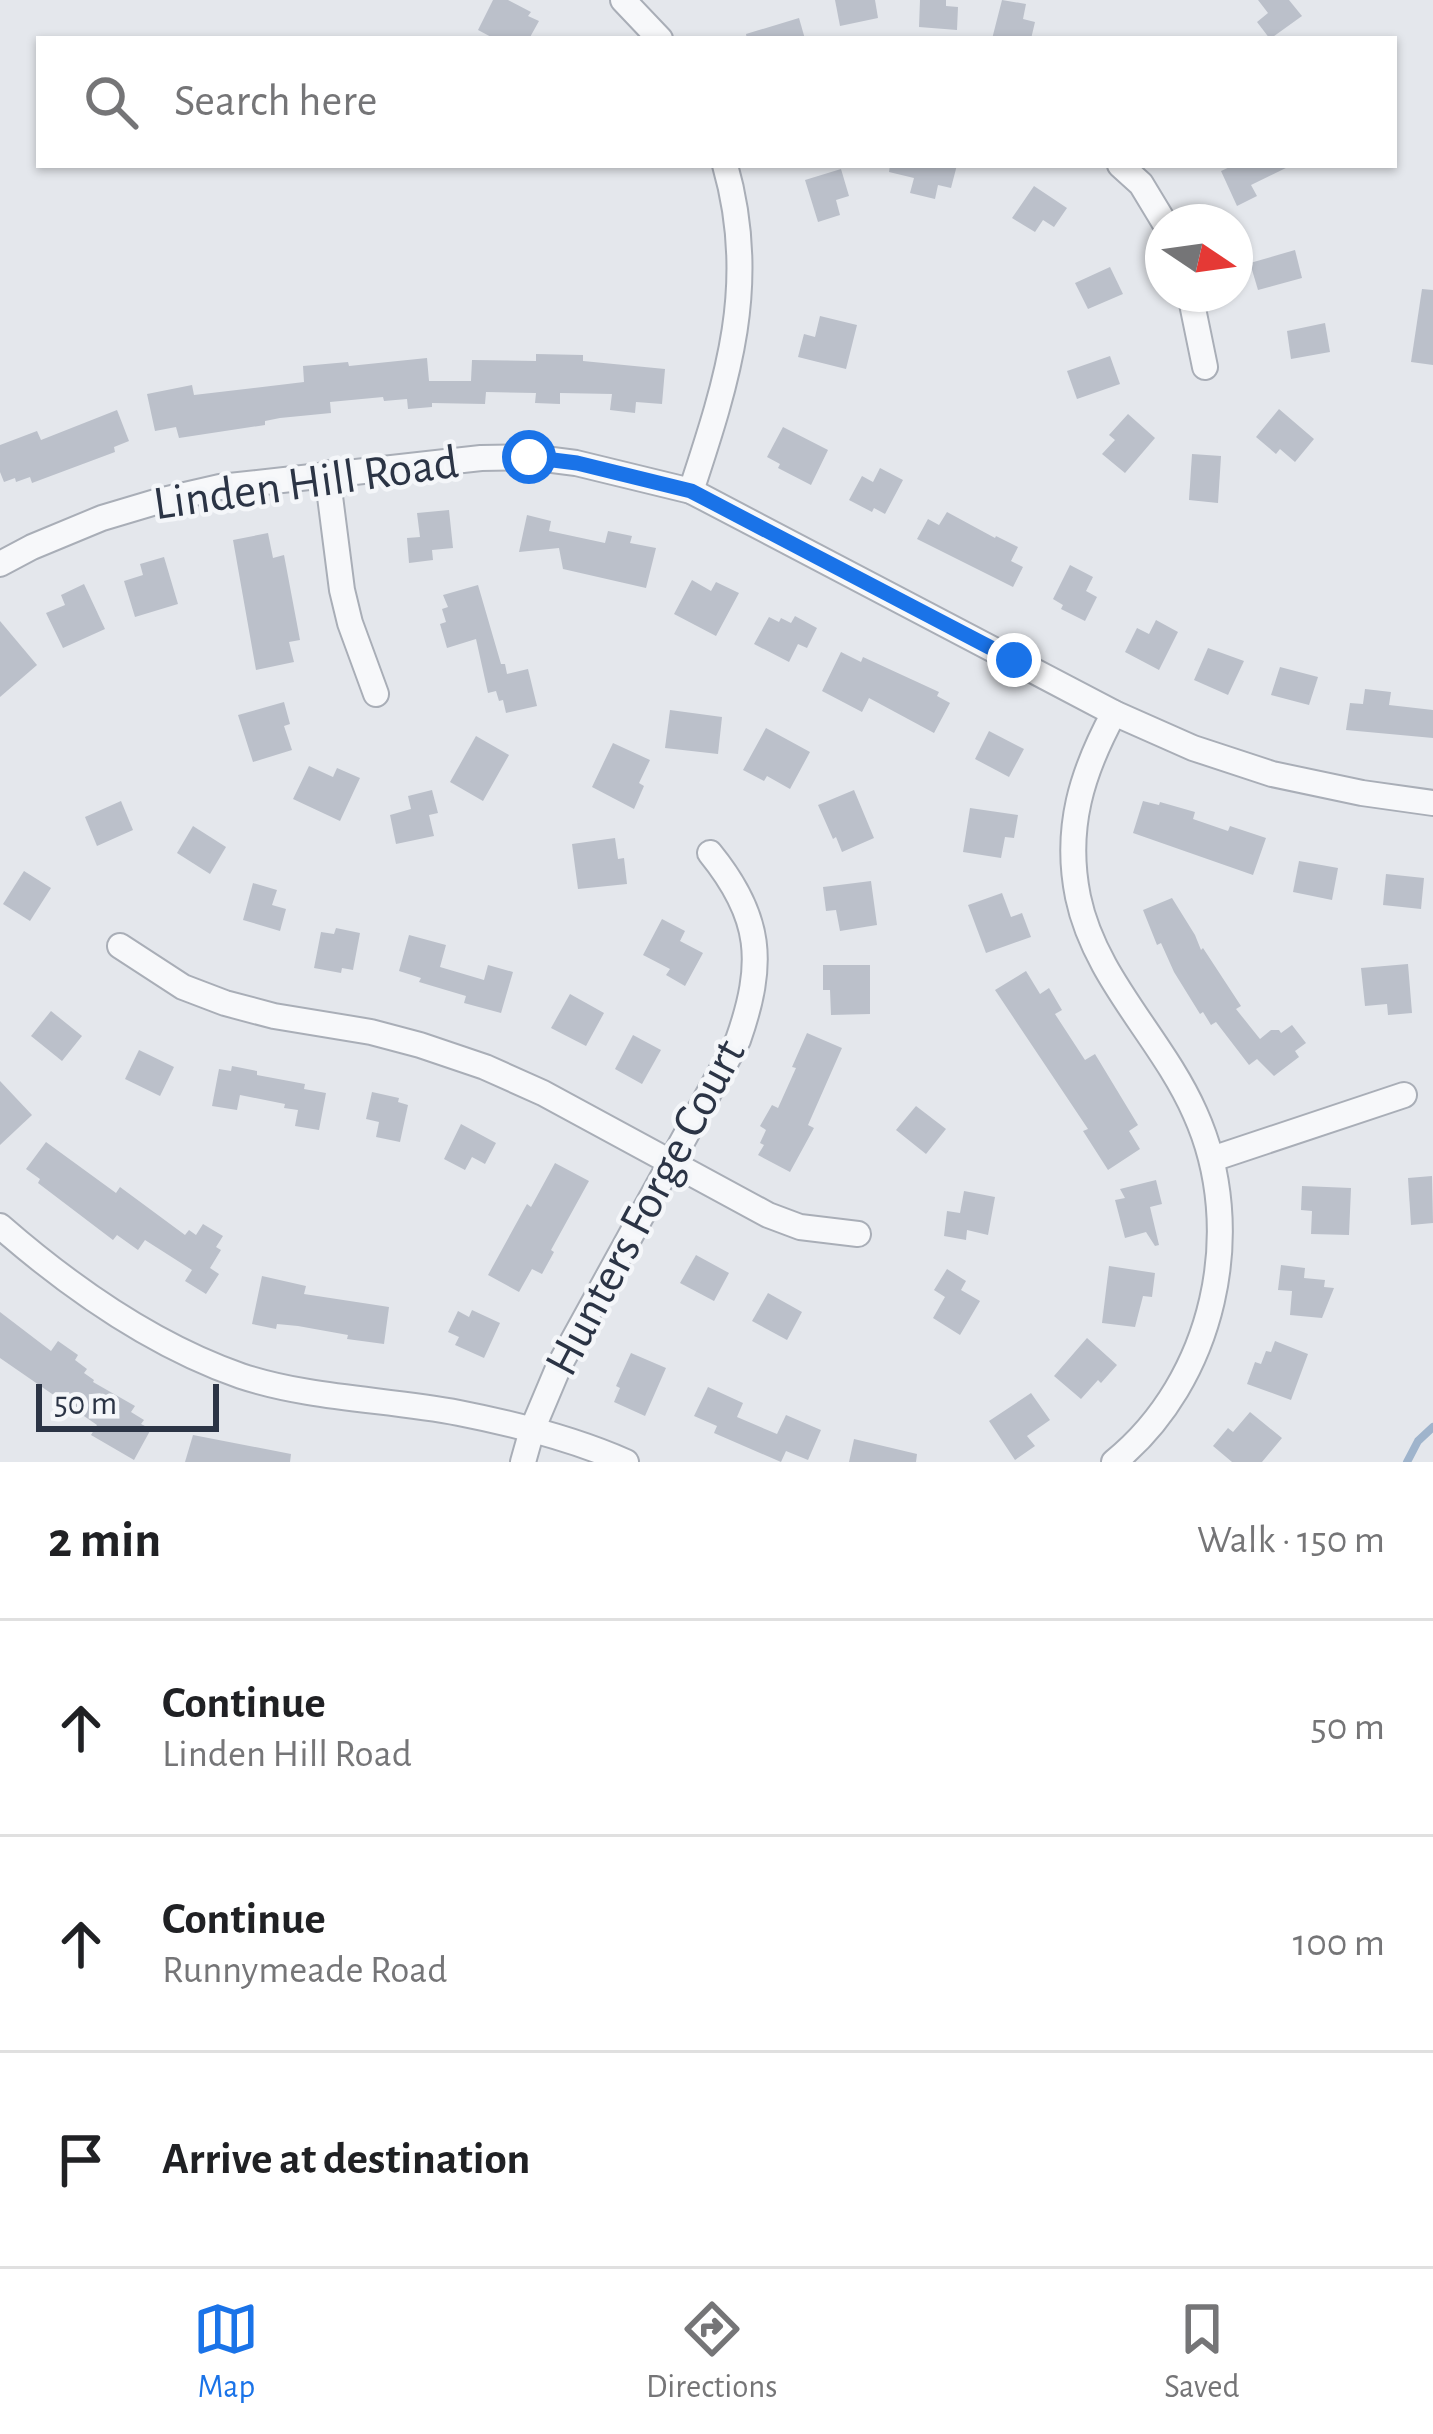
<!DOCTYPE html>
<html lang="en">
<head>
<meta charset="utf-8">
<style>
	:root { --surface:#fff; --page:#f6f6f6; --text:#202124; --muted:#757577; --line:#e0e0e0; --accent:#1a73e8 }
	body { margin:0; font-family:"Alegreya Sans",sans-serif; background:var(--page); color:var(--text) }
	.compass { position:absolute; left:1145px; top:204px; width:108px; height:108px; border-radius:50%; background:var(--surface); box-shadow:0 3px 9px #0004; rotate:103deg }
	.scale { position:absolute; left:36px; bottom:30px; width:183px; box-sizing:border-box; padding-left:12px; border:6px solid #2b3445; border-top:0; font-size:33px; line-height:42px; white-space:nowrap; color:#2b3445; -webkit-text-stroke:9px #f4f6f9; paint-order:stroke }
	.stop { position:absolute; width:36px; height:36px; margin:-27px; border:9px solid #1a73e8; border-radius:50%; background:#fff }
	.stop.end { background:#1a73e8; border-color:#fff; box-shadow:0 3px 12px #0008 }
	.list { margin:0; padding:0; list-style:none }
	h2 { display:flex; justify-content:space-between; align-items:center; height:156px; margin:0; padding:0 48px; font-size:51px }
	h2 small { font-size:39px; font-weight:400; color:var(--muted) }
	.list li { display:grid; grid-template-columns:78px 1fr auto; gap:36px; align-items:center; box-sizing:border-box; height:216px; padding:0 48px; border-top:3px solid var(--line) }
	.list b { display:block; font-size:45px; white-space:nowrap }
	.list p { margin:0; font-size:39px; white-space:nowrap; color:var(--muted) }
	.list em { font-size:39px; font-style:normal; color:var(--muted) }
	.icon { flex:none; width:66px; height:66px; fill:none; stroke:currentColor; stroke-width:2; stroke-linecap:round; stroke-linejoin:round }
	.map { position:relative; flex:none; width:1433px; height:1462px; overflow:hidden }
	.search { position:absolute; background:var(--surface); box-shadow:0 3px 9px #0004; left:36px; right:36px; top:36px; height:132px; display:flex; align-items:center; gap:30px; box-sizing:border-box; padding:0 42px; border-radius:0px; color:var(--muted); font-size:45px }
	.sheet { height:804px; background:var(--surface) }
	nav { display:flex; justify-content:space-around; align-items:center; box-sizing:border-box; height:168px; border-top:3px solid var(--line); background:var(--surface); font-size:33px; color:var(--muted) }
	nav a { display:grid; justify-items:center; gap:6px }
	nav .on { color:var(--accent) }
	.map>svg:first-child { display:block }
	.lines { fill:none; stroke-linecap:round; stroke-linejoin:round }
	.stream { stroke:#9fb4cc; stroke-width:8 }
	.building { fill:#bbc0ca }
	.street-casing { stroke:#a9aeb7; stroke-width:28 }
	.street { stroke:#f7f8fa; stroke-width:24 }
	.route { stroke:#1a73e8; stroke-width:15 }
	.labels { text-anchor:middle; dominant-baseline:central; stroke-width:9; stroke-linejoin:round; paint-order:stroke }
	.street-label { font-size:48px; fill:#2b3445; stroke:#f4f6f9 }
</style>
</head>
<body>
<div class="map">
<svg width="1433" height="1462" viewBox="0 0 1433 1462">
	<rect width="100%" height="100%" fill="#e4e7ec"/>
	<g class="lines">
		<path class="stream" d="M 1407,1462 L 1418,1441 L 1433,1427"/>
	</g>
	<g class="building">
		<path d="M 493,0 L 508,0 L 531,12 L 528,16 L 539,21 L 529,39 L 495,39 L 478,30 Z"/>
		<path d="M 835,0 L 875,0 L 878,18 L 840,26 Z"/>
		<path d="M 920,0 L 946,0 L 946,6 L 958,7 L 957,30 L 919,27 Z"/>
		<path d="M 1002,0 L 1026,4 L 1023,19 L 1035,22 L 1031,39 L 992,39 Z"/>
		<path d="M 1258,0 L 1289,0 L 1302,16 L 1270,39 L 1257,22 L 1268,13 Z"/>
		<path d="M 799,18 L 805,39 L 747,39 L 746,34 Z"/>
		<path d="M 890,165 L 957,165 L 951,188 L 938,185 L 935,199 L 910,193 L 914,178 L 889,172 Z"/>
		<path d="M 1234,165 L 1292,165 L 1251,185 L 1257,196 L 1237,206 L 1221,171 Z"/>
		<path d="M 841,169 L 849,196 L 836,200 L 840,215 L 818,222 L 805,180 Z"/>
		<path d="M 1034,186 L 1067,208 L 1054,227 L 1043,220 L 1035,232 L 1012,218 Z"/>
		<path d="M 1295,250 L 1302,278 L 1258,290 L 1250,263 Z"/>
		<path d="M 1110,267 L 1123,294 L 1088,309 L 1075,283 Z"/>
		<path d="M 1422,289 L 1433,290 L 1433,365 L 1411,362 Z"/>
		<path d="M 820,316 L 857,325 L 846,369 L 798,357 L 804,334 L 815,337 Z"/>
		<path d="M 1325,323 L 1330,352 L 1291,359 L 1287,331 Z"/>
		<path d="M 536,354 L 583,355 L 583,361 L 665,369 L 662,404 L 636,402 L 635,413 L 610,410 L 612,394 L 560,393 L 560,404 L 535,403 L 536,393 L 486,392 L 485,404 L 432,403 L 432,407 L 408,409 L 407,399 L 384,401 L 383,397 L 330,402 L 331,413 L 280,418 L 265,421 L 265,425 L 179,438 L 176,427 L 155,431 L 147,394 L 192,385 L 194,395 L 304,382 L 303,366 L 348,362 L 349,366 L 427,358 L 429,381 L 471,381 L 472,360 L 536,361 Z"/>
		<path d="M 1110,356 L 1120,384 L 1077,399 L 1067,371 Z"/>
		<path d="M 1279,409 L 1314,439 L 1295,462 L 1280,449 L 1276,454 L 1256,437 Z"/>
		<path d="M 117,410 L 129,441 L 114,447 L 115,452 L 32,483 L 30,477 L 16,482 L 15,478 L 4,482 L 0,472 L 0,445 L 37,431 L 41,440 Z"/>
		<path d="M 1128,414 L 1155,438 L 1125,473 L 1102,454 L 1115,440 L 1109,435 Z"/>
		<path d="M 783,427 L 828,450 L 811,485 L 778,468 L 780,464 L 767,457 Z"/>
		<path d="M 1192,454 L 1221,456 L 1218,503 L 1189,500 Z"/>
		<path d="M 880,468 L 903,480 L 885,514 L 874,508 L 872,512 L 849,500 L 862,476 L 873,482 Z"/>
		<path d="M 449,510 L 453,548 L 432,550 L 433,560 L 409,563 L 407,538 L 420,537 L 417,513 Z"/>
		<path d="M 947,512 L 995,538 L 996,536 L 1018,547 L 1011,561 L 1023,567 L 1013,587 L 917,539 L 928,519 L 939,525 Z"/>
		<path d="M 527,515 L 551,521 L 549,531 L 605,543 L 608,531 L 632,536 L 630,543 L 656,548 L 646,588 L 563,569 L 559,548 L 519,552 Z"/>
		<path d="M 268,533 L 273,558 L 284,555 L 300,640 L 289,642 L 294,662 L 256,670 L 233,540 Z"/>
		<path d="M 164,557 L 178,604 L 135,617 L 124,581 L 143,575 L 140,564 Z"/>
		<path d="M 1070,565 L 1093,577 L 1086,591 L 1097,597 L 1085,621 L 1061,609 L 1063,605 L 1053,599 Z"/>
		<path d="M 692,580 L 711,591 L 716,582 L 739,593 L 716,636 L 674,614 Z"/>
		<path d="M 84,584 L 105,629 L 63,648 L 46,613 L 65,605 L 61,595 Z"/>
		<path d="M 478,585 L 501,664 L 505,664 L 507,674 L 528,669 L 537,706 L 506,713 L 503,700 L 499,701 L 496,691 L 488,693 L 476,639 L 447,648 L 440,624 L 446,622 L 442,609 L 448,607 L 443,595 Z"/>
		<path d="M 795,616 L 817,628 L 807,648 L 798,644 L 789,662 L 754,644 L 769,617 L 779,622 L 781,618 L 791,623 Z"/>
		<path d="M 1156,620 L 1178,632 L 1159,670 L 1125,652 L 1137,628 L 1149,634 Z"/>
		<path d="M 0,621 L 37,665 L 0,697 Z"/>
		<path d="M 1208,648 L 1244,661 L 1228,695 L 1194,680 Z"/>
		<path d="M 841,652 L 861,662 L 863,657 L 939,692 L 937,696 L 950,703 L 934,733 L 869,698 L 862,712 L 822,691 Z"/>
		<path d="M 1280,667 L 1318,677 L 1309,705 L 1271,695 Z"/>
		<path d="M 1365,689 L 1391,692 L 1389,705 L 1433,710 L 1433,738 L 1346,730 L 1350,703 L 1363,704 Z"/>
		<path d="M 284,702 L 290,724 L 284,726 L 292,750 L 253,762 L 238,715 Z"/>
		<path d="M 670,710 L 722,717 L 718,754 L 665,748 Z"/>
		<path d="M 766,728 L 810,752 L 790,789 L 767,776 L 764,781 L 743,770 Z"/>
		<path d="M 989,731 L 1024,749 L 1009,777 L 975,759 Z"/>
		<path d="M 476,736 L 509,755 L 483,801 L 450,782 Z"/>
		<path d="M 613,743 L 650,760 L 639,783 L 644,786 L 634,809 L 592,787 Z"/>
		<path d="M 309,766 L 333,777 L 337,768 L 360,778 L 340,821 L 293,799 Z"/>
		<path d="M 432,790 L 438,813 L 429,815 L 434,836 L 396,844 L 390,815 L 411,809 L 408,796 Z"/>
		<path d="M 854,790 L 874,838 L 842,852 L 836,837 L 833,839 L 818,805 Z"/>
		<path d="M 121,801 L 133,830 L 97,846 L 85,817 Z"/>
		<path d="M 1143,801 L 1159,805 L 1160,802 L 1195,812 L 1193,819 L 1228,831 L 1230,826 L 1266,838 L 1253,875 L 1133,833 Z"/>
		<path d="M 970,808 L 1018,815 L 1014,838 L 1005,837 L 1001,858 L 963,852 Z"/>
		<path d="M 193,826 L 226,847 L 210,874 L 177,853 Z"/>
		<path d="M 615,838 L 618,859 L 624,858 L 627,884 L 578,889 L 572,844 Z"/>
		<path d="M 1299,861 L 1338,868 L 1332,900 L 1293,892 Z"/>
		<path d="M 24,871 L 51,888 L 30,921 L 3,904 Z"/>
		<path d="M 1386,874 L 1424,878 L 1421,909 L 1383,905 Z"/>
		<path d="M 871,881 L 877,925 L 840,931 L 836,910 L 826,911 L 823,887 Z"/>
		<path d="M 253,883 L 277,890 L 272,905 L 286,909 L 280,931 L 243,920 Z"/>
		<path d="M 1002,893 L 1011,917 L 1022,913 L 1031,937 L 986,953 L 968,905 Z"/>
		<path d="M 1172,898 L 1195,935 L 1201,950 L 1203,948 L 1241,1006 L 1236,1009 L 1260,1039 L 1271,1030 L 1279,1030 L 1281,1033 L 1292,1025 L 1306,1043 L 1295,1051 L 1299,1057 L 1274,1076 L 1257,1059 L 1249,1065 L 1216,1022 L 1211,1025 L 1203,1012 L 1200,1014 L 1174,972 L 1161,943 L 1157,945 L 1143,910 Z"/>
		<path d="M 662,919 L 685,931 L 680,941 L 703,953 L 685,986 L 666,975 L 670,969 L 643,955 Z"/>
		<path d="M 336,928 L 360,933 L 353,970 L 342,968 L 341,973 L 314,968 L 321,932 L 334,934 Z"/>
		<path d="M 409,935 L 446,945 L 440,967 L 484,980 L 488,965 L 513,972 L 501,1013 L 464,1003 L 466,996 L 419,982 L 421,978 L 399,971 Z"/>
		<path d="M 1408,964 L 1412,1013 L 1388,1015 L 1387,1004 L 1365,1006 L 1361,968 Z"/>
		<path d="M 823,965 L 870,965 L 870,1014 L 831,1015 L 830,990 L 823,990 Z"/>
		<path d="M 1026,971 L 1040,994 L 1049,988 L 1062,1010 L 1055,1014 L 1085,1060 L 1095,1054 L 1138,1125 L 1129,1131 L 1140,1149 L 1108,1170 L 1083,1131 L 1088,1129 L 995,990 Z"/>
		<path d="M 570,994 L 604,1013 L 586,1046 L 551,1028 Z"/>
		<path d="M 51,1011 L 82,1036 L 62,1061 L 31,1036 Z"/>
		<path d="M 807,1033 L 842,1048 L 808,1125 L 814,1128 L 790,1172 L 758,1155 L 764,1145 L 760,1143 L 766,1130 L 760,1126 L 772,1105 L 778,1108 L 796,1068 L 792,1067 Z"/>
		<path d="M 633,1035 L 661,1050 L 642,1084 L 615,1069 Z"/>
		<path d="M 139,1050 L 174,1067 L 160,1096 L 125,1079 Z"/>
		<path d="M 232,1066 L 257,1071 L 257,1075 L 305,1084 L 304,1089 L 326,1093 L 319,1130 L 295,1126 L 298,1110 L 284,1108 L 285,1104 L 240,1095 L 237,1110 L 212,1106 L 219,1069 L 231,1071 Z"/>
		<path d="M 0,1081 L 32,1115 L 0,1145 Z"/>
		<path d="M 372,1092 L 399,1098 L 398,1102 L 408,1105 L 400,1142 L 376,1137 L 379,1122 L 366,1119 Z"/>
		<path d="M 916,1106 L 946,1129 L 926,1154 L 896,1130 Z"/>
		<path d="M 461,1124 L 496,1143 L 485,1164 L 472,1157 L 465,1170 L 444,1159 Z"/>
		<path d="M 46,1142 L 116,1193 L 120,1187 L 185,1235 L 189,1230 L 196,1235 L 203,1224 L 223,1236 L 216,1247 L 221,1250 L 210,1268 L 219,1274 L 206,1294 L 185,1281 L 192,1270 L 145,1240 L 138,1250 L 117,1235 L 113,1240 L 38,1183 L 40,1179 L 26,1169 Z"/>
		<path d="M 555,1163 L 589,1181 L 551,1250 L 554,1252 L 542,1274 L 532,1269 L 519,1292 L 488,1275 L 527,1204 L 531,1207 Z"/>
		<path d="M 1432,1176 L 1433,1223 L 1411,1225 L 1408,1178 Z"/>
		<path d="M 1156,1180 L 1162,1204 L 1150,1207 L 1159,1245 L 1155,1246 L 1146,1232 L 1125,1238 L 1115,1200 L 1125,1198 L 1120,1189 Z"/>
		<path d="M 1302,1186 L 1351,1188 L 1349,1235 L 1311,1234 L 1312,1211 L 1301,1210 Z"/>
		<path d="M 964,1191 L 995,1197 L 988,1235 L 967,1230 L 966,1240 L 944,1236 L 947,1211 L 960,1213 Z"/>
		<path d="M 696,1255 L 729,1273 L 714,1301 L 680,1283 Z"/>
		<path d="M 1281,1265 L 1305,1268 L 1304,1278 L 1325,1280 L 1324,1287 L 1334,1288 L 1322,1318 L 1290,1315 L 1292,1291 L 1278,1290 Z"/>
		<path d="M 1109,1266 L 1155,1273 L 1152,1297 L 1143,1296 L 1135,1327 L 1102,1323 Z"/>
		<path d="M 947,1269 L 966,1281 L 961,1290 L 980,1301 L 960,1335 L 933,1318 L 945,1297 L 934,1290 Z"/>
		<path d="M 262,1276 L 306,1286 L 304,1294 L 389,1307 L 384,1344 L 347,1339 L 348,1335 L 298,1326 L 277,1324 L 276,1329 L 252,1324 Z"/>
		<path d="M 768,1293 L 802,1312 L 787,1340 L 752,1321 Z"/>
		<path d="M 472,1310 L 500,1323 L 484,1358 L 455,1345 L 459,1337 L 448,1332 L 458,1311 L 469,1317 Z"/>
		<path d="M 0,1312 L 51,1351 L 58,1341 L 78,1355 L 75,1360 L 87,1369 L 84,1373 L 94,1380 L 93,1382 L 135,1406 L 131,1412 L 144,1420 L 141,1424 L 151,1429 L 134,1460 L 91,1435 L 97,1425 L 0,1358 Z"/>
		<path d="M 1087,1338 L 1117,1365 L 1101,1383 L 1098,1380 L 1081,1399 L 1054,1376 Z"/>
		<path d="M 1275,1341 L 1308,1354 L 1291,1400 L 1247,1384 L 1255,1362 L 1261,1364 L 1266,1351 L 1271,1352 Z"/>
		<path d="M 631,1353 L 666,1368 L 645,1416 L 614,1402 L 620,1388 L 616,1386 Z"/>
		<path d="M 708,1387 L 743,1403 L 737,1417 L 777,1434 L 786,1415 L 821,1430 L 808,1460 L 786,1451 L 781,1462 L 714,1433 L 717,1426 L 694,1416 Z"/>
		<path d="M 1031,1393 L 1050,1420 L 1027,1436 L 1035,1446 L 1015,1460 L 989,1421 Z"/>
		<path d="M 1250,1412 L 1282,1438 L 1262,1462 L 1232,1462 L 1213,1446 L 1228,1428 L 1233,1432 Z"/>
		<path d="M 193,1435 L 291,1454 L 290,1462 L 185,1462 Z"/>
		<path d="M 854,1439 L 917,1454 L 916,1462 L 849,1462 Z"/>
	</g>
	<g class="lines">
		<g class="street-casing">
			<g id="street">
				<path d="M 623,0 L 660,39"/>
				<path d="M 1120,165 L 1141,184 L 1164,222"/>
				<path d="M 1190,294 L 1205,367"/>
				<path d="M 327,473 L 342,590 L 350,623 L 376,694"/>
				<path d="M 691,491 C 728,379 759,283 725,165"/>
				<path d="M 0,564 L 32,547 L 102,518 L 159,501 L 220,487 L 481,458 L 529,457 L 576,463 L 691,491 L 1114,713 L 1193,748 L 1272,774 L 1362,793 L 1433,803"/>
				<path d="M 120,946 L 183,987 L 225,1003 L 274,1016 L 371,1032 L 420,1045 L 485,1067 L 543,1093 L 768,1215 L 800,1227 L 858,1234"/>
				<path d="M 1212,1159 L 1404,1095"/>
				<path d="M 0,1226 C 70,1287 152,1345 241,1376 C 311,1399 386,1399 459,1413 C 515,1424 574,1439 626,1462"/>
				<path d="M 523,1462 L 532,1430 L 559,1366 L 738,1040 C 765,963 762,917 710,853"/>
				<path d="M 1114,1462 C 1214,1381 1248,1230 1195,1113 C 1162,1038 1095,979 1078,897 C 1064,828 1082,772 1114,713"/>
			</g>
		</g>
		<use href="#street" class="street"/>
	</g>
	<g class="lines">
		<path class="route" d="M 529,457 L 577,463 L 691,491 L 1014,660"/>
	</g>
	<g class="labels">
		<g class="street-label">
			<text transform="translate(306 484) rotate(-8)">Linden Hill Road</text>
			<text transform="translate(646 1208) rotate(-62)">Hunters Forge Court</text>
		</g>
	</g>
</svg>
<svg class="compass" viewBox="-18 -18 36 36"><path d="M0-13l5 13h-10z" fill="#e53935"/><path d="M0 13l5-13h-10z" fill="#757577"/></svg>
<div class="scale">50 m</div>
<div class="stop" style="left:529px;top:457px"></div>
<div class="stop end" style="left:1014px;top:660px"></div>
<div class="search"><svg class="icon" aria-label="search" viewBox="0 0 24 24"><circle cx="10" cy="10" r="6"/><path d="M15 15l6 6"/></svg>Search here</div>
</div>
<section class="sheet">
<h2>2 min<small>Walk · 150 m</small></h2>
<ul class="list">
<li><svg class="icon" aria-label="ahead" viewBox="0 0 24 24"><path d="M12 20V5M6 11l6-6 6 6"/></svg><div><b>Continue</b><p>Linden Hill Road</p></div><em>50 m</em></li>
<li><svg class="icon" aria-label="ahead" viewBox="0 0 24 24"><path d="M12 20V5M6 11l6-6 6 6"/></svg><div><b>Continue</b><p>Runnymeade Road</p></div><em>100 m</em></li>
<li><svg class="icon" aria-label="arrive" viewBox="0 0 24 24"><path d="M6 21V4h12l-3 4 3 4H6"/></svg><div><b>Arrive at destination</b></div></li>
</ul>
</section>
<nav>
<a class="on"><svg class="icon" aria-label="map" viewBox="0 0 24 24"><path d="M3 6l6-2 6 2 6-2v14l-6 2-6-2-6 2zM9 4v14M15 6v14"/></svg>Map</a>
<a><svg class="icon" aria-label="directions" viewBox="0 0 24 24"><path d="M12 3l9 9-9 9-9-9zM9 14v-3h6M13 9l2 2-2 2"/></svg>Directions</a>
<a><svg class="icon" aria-label="saved" viewBox="0 0 24 24"><path d="M7 4h10v16l-5-4-5 4z"/></svg>Saved</a>
</nav>
</body>
</html>
